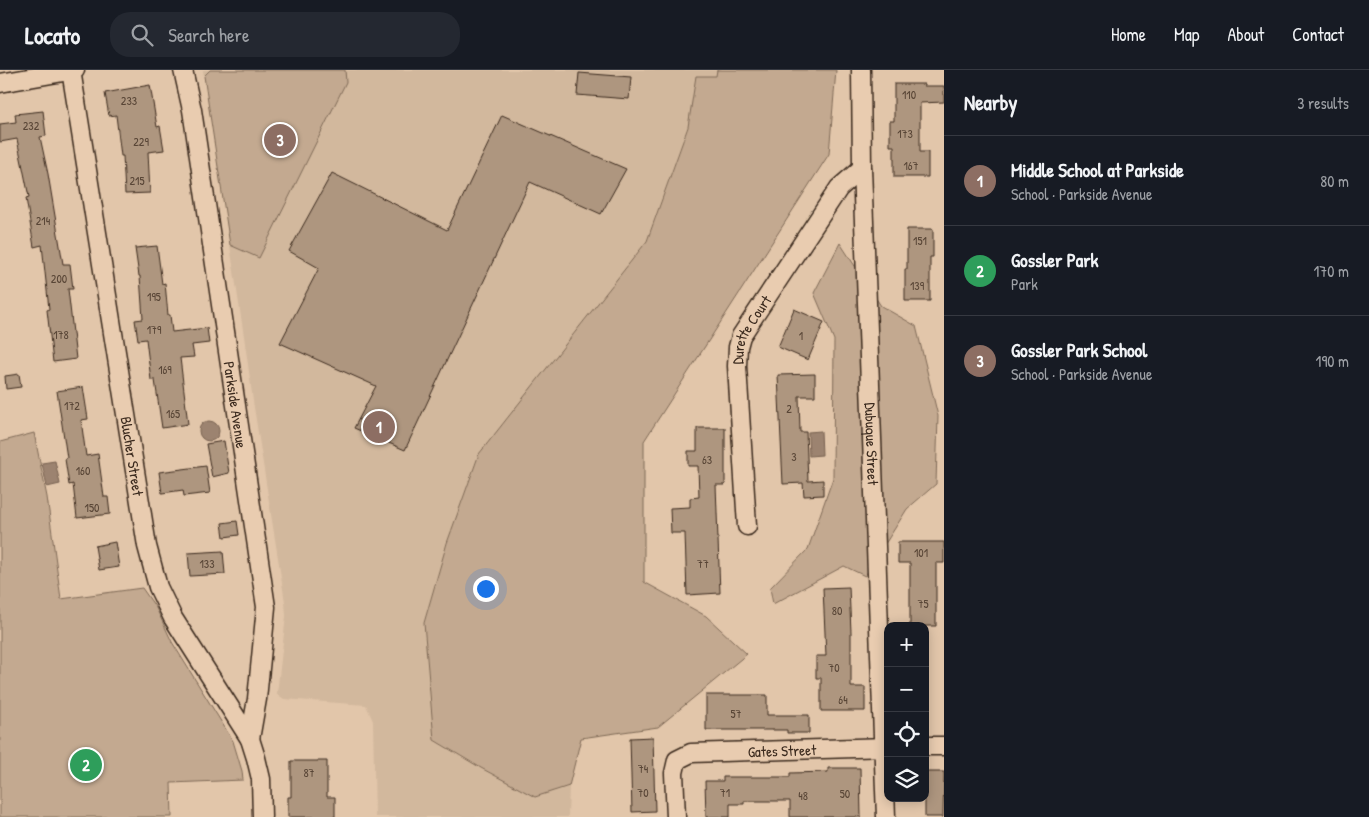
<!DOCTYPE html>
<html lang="en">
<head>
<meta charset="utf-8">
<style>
	:root { --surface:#171b24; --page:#242831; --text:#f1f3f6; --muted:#9ea1a6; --line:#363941; --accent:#0f766e }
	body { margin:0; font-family:"Patrick Hand",sans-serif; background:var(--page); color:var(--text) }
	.controls { position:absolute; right:15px; bottom:15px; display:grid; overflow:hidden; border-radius:10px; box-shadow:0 2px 12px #0003 }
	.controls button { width:45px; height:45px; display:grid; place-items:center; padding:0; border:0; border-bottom:1px solid var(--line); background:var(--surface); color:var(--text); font:25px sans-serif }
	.you { position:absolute; left:485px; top:518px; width:18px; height:18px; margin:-12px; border:4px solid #fff; border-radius:50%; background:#1a73e8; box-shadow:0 0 0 8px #1a73e833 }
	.badge { display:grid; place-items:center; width:32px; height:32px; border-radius:50%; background:var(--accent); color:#fff; font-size:16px; font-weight:700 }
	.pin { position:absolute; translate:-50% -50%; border:2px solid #fff; box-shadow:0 1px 5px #0006 }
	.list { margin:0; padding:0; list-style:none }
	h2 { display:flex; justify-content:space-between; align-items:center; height:65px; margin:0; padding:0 20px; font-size:21px }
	h2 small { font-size:16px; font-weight:400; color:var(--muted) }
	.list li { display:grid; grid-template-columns:32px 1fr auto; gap:15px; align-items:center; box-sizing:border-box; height:90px; padding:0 20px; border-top:1px solid var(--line) }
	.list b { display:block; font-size:19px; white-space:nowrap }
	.list p { margin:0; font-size:16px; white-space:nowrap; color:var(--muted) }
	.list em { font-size:16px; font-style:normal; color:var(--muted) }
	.icon { flex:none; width:28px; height:28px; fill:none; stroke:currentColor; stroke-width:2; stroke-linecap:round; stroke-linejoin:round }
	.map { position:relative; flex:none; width:944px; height:747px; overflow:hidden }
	header { display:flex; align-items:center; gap:30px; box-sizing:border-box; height:70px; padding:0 25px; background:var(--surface); border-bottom:1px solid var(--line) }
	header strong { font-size:24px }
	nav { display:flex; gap:28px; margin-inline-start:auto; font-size:18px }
	.search { width:350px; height:45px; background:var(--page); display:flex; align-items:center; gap:12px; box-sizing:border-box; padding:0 18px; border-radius:20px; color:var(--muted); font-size:19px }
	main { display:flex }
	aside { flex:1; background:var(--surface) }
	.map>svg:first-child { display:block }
	.built { fill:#d2b89d }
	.green { fill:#c3a990; stroke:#7f6a57 }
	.water { fill:#9c836f; stroke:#755f4f }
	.building { fill:#ae967f; stroke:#3b2a1e }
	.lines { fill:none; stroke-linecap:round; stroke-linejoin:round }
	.minor-casing { stroke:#3b2a1e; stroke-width:21 }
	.minor { stroke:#e9ccb0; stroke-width:18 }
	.labels { text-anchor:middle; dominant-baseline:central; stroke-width:4.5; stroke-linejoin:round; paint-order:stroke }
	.number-label { font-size:12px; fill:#584536 }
	.street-label { font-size:15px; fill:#3b2a1e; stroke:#e9ccb0 }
</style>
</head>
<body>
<header>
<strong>Locato</strong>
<div class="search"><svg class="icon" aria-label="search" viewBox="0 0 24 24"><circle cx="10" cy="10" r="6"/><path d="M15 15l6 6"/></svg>Search here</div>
<nav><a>Home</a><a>Map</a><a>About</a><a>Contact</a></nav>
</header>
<main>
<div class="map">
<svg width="944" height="747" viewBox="0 0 944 747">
	<rect width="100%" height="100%" fill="#e2c6aa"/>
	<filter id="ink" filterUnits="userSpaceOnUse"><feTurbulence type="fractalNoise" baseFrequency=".02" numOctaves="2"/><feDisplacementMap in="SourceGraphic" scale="10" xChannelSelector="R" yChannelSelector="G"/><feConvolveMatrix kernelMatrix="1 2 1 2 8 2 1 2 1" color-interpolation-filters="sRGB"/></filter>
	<g filter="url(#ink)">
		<path class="built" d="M 203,0 L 836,0 L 835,12 L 688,57 L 647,171 L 479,384 L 447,473 L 424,553 L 434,670 L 481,698 L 535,726 L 569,716 L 568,747 L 375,747 L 373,651 L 366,635 L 284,629 L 277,624 L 286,546 L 285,532 L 253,331 L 245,273 Z"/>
		<g class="green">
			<path d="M 210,0 L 345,0 L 346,12 L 259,188 L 230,175 L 204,6 Z"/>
			<path d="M 717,0 L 836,0 L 829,84 L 644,371 L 644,512 L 706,546 L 747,584 L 658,657 L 581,668 L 569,716 L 535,727 L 481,698 L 434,670 L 424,553 L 447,473 L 479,384 L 647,171 L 688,57 L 696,6 L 716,6 Z"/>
			<path d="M 840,173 L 881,236 L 916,256 L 938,346 L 936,414 L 907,439 L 865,506 L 844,496 L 773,534 L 770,518 L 808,479 L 833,408 L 834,270 L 814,223 Z"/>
			<path d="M 34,363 L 47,427 L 61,529 L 142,518 L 156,538 L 172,572 L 233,671 L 242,701 L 243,710 L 171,713 L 172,747 L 0,747 L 0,372 Z"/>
		</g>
		<g class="water">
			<circle cx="209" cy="361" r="10"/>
			<path d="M 821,361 L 822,385 L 809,386 L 808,362 Z"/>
			<path d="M 55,391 L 60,414 L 47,417 L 42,393 Z"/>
		</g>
		<g class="building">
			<path d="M 579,3 L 631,7 L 629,29 L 577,25 Z"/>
			<path d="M 894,14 L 924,14 L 924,16 L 944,16 L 944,32 L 920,33 L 920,82 L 928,82 L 928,107 L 894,107 L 894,76 L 890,76 L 890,51 L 894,51 Z"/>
			<path d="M 150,15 L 157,57 L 160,56 L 164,80 L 148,82 L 150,123 L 125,124 L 123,86 L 121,86 L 116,45 L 109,46 L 105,23 Z"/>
			<path d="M 43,41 L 46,66 L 40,67 L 48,104 L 63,194 L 70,194 L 73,219 L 68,219 L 76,289 L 53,292 L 47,240 L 49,239 L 42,175 L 34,177 L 26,128 L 29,127 L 17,69 L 0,72 L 0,54 L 16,52 L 15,44 Z"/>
			<path d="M 502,45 L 626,99 L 601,144 L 530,112 L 405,380 L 354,358 L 376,316 L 280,273 L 319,198 L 289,181 L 332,103 L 447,160 Z"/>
			<path d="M 907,159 L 933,159 L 933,187 L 930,187 L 930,231 L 905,231 L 905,199 L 907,199 Z"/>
			<path d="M 157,176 L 162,214 L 165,213 L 168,245 L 170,245 L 172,262 L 207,258 L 209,273 L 192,275 L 194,287 L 180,288 L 188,354 L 162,358 L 155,310 L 151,310 L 146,269 L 138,270 L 135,250 L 143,249 L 140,206 L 139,206 L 135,178 Z"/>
			<path d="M 794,239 L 824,252 L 808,290 L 778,277 Z"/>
			<path d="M 19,304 L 21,317 L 6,319 L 5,306 Z"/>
			<path d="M 815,304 L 815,326 L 799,326 L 800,362 L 806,362 L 808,411 L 823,410 L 823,425 L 804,426 L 803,413 L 783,414 L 778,305 Z"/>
			<path d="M 83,317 L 88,349 L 81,350 L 86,386 L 98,384 L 104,427 L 108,427 L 110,444 L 77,448 L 73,414 L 69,415 L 65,389 L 67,388 L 57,321 Z"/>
			<path d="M 697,358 L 725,358 L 725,415 L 716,415 L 720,523 L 687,525 L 685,463 L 671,463 L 670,438 L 690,437 L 690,428 L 699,427 L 698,396 L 688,396 L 688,381 L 697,381 Z"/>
			<path d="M 224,371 L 229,403 L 212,407 L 206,374 Z"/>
			<path d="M 206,396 L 210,423 L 184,426 L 183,420 L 162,423 L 159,402 Z"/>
			<path d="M 237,451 L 239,465 L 224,467 L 222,453 Z"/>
			<path d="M 115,472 L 119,497 L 99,500 L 95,476 Z"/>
			<path d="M 898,472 L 944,472 L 944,493 L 936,493 L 936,556 L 910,556 L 910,493 L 898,493 Z"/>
			<path d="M 223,481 L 225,504 L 190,506 L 188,483 Z"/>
			<path d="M 849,517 L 851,562 L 851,617 L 865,617 L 865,641 L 821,641 L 821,608 L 816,608 L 816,586 L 826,586 L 823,518 Z"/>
			<path d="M 706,625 L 767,625 L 767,645 L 809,645 L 809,663 L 787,663 L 787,660 L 706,660 Z"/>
			<path d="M 653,667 L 655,741 L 632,742 L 630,668 Z"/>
			<path d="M 291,691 L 327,691 L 327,727 L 335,727 L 335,747 L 288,747 L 288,727 L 291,727 Z"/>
			<path d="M 828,698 L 860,698 L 861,747 L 790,747 L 790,731 L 744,731 L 744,734 L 730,734 L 730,747 L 706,747 L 705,711 L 723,711 L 723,707 L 790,707 L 790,703 L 828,702 Z"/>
			<path d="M 925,702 L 944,702 L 943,747 L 925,747 Z"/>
		</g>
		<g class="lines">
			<g class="minor-casing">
				<g id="minor">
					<path id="s1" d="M 71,0 L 147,476 L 158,517 L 173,548 L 250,669 L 256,688 L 261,709 L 262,747"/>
					<path id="s2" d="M 183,0 L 192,40 L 266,537 L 257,629 L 250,669"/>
					<path id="s3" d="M 861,0 L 862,98 L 886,747"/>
					<path d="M 0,13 L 75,0"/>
					<path id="s4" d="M 747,456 L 737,296 L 738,277 L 741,266 L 839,118 L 862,98"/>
					<path d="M 925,676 L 944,676"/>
					<path id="s5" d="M 676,747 L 674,703 L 677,690 L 691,683 L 888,677"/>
				</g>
			</g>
			<use href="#minor" class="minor"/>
		</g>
	</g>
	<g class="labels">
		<g class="number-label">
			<text x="909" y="24">110</text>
			<text x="129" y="30">233</text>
			<text x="31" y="55">232</text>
			<text x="905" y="63">173</text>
			<text x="141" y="71">229</text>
			<text x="911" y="95">167</text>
			<text x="137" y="110">215</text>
			<text x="43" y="150">214</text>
			<text x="920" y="170">151</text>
			<text x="59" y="208">200</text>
			<text x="917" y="215">139</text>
			<text x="154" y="226">195</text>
			<text x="154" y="259">179</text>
			<text x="61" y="264">178</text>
			<text x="801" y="265">1</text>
			<text x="165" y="299">169</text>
			<text x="72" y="335">172</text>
			<text x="789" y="338">2</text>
			<text x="173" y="343">165</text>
			<text x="794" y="386">3</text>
			<text x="707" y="389">63</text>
			<text x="83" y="400">160</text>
			<text x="92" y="437">150</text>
			<text x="921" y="482">101</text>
			<text x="207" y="493">133</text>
			<text x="703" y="493">77</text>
			<text x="923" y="533">75</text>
			<text x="837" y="540">80</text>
			<text x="834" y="597">70</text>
			<text x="843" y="629">64</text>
			<text x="736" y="643">57</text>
			<text x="643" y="698">74</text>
			<text x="309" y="702">87</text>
			<text x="643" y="722">70</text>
			<text x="725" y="722">71</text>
			<text x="845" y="723">50</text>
			<text x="803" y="725">48</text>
		</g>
		<g class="street-label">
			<text stroke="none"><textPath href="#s4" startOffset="200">Durette Court</textPath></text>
			<text stroke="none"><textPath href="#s2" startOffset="339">Parkside Avenue</textPath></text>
			<text stroke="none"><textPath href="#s3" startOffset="374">Dubuque Street</textPath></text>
			<text stroke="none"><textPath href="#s1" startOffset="391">Blucher Street</textPath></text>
			<text stroke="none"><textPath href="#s5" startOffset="164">Gates Street</textPath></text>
		</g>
	</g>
</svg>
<div class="controls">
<button>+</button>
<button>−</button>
<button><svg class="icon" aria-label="locate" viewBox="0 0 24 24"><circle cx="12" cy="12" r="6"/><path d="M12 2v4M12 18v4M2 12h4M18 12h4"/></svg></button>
<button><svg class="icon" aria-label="layers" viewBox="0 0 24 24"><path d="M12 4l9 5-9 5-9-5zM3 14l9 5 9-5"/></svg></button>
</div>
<div class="you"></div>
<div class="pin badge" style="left:379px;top:357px;background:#8d6e63">1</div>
<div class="pin badge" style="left:86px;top:695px;background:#2e9e5b">2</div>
<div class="pin badge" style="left:280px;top:70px;background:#8d6e63">3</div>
</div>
<aside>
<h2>Nearby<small>3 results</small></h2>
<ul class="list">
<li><span class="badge" style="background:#8d6e63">1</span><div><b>Middle School at Parkside</b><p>School · Parkside Avenue</p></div><em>80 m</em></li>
<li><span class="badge" style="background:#2e9e5b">2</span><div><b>Gossler Park</b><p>Park</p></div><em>170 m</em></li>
<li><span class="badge" style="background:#8d6e63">3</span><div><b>Gossler Park School</b><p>School · Parkside Avenue</p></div><em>190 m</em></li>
</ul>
</aside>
</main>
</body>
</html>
